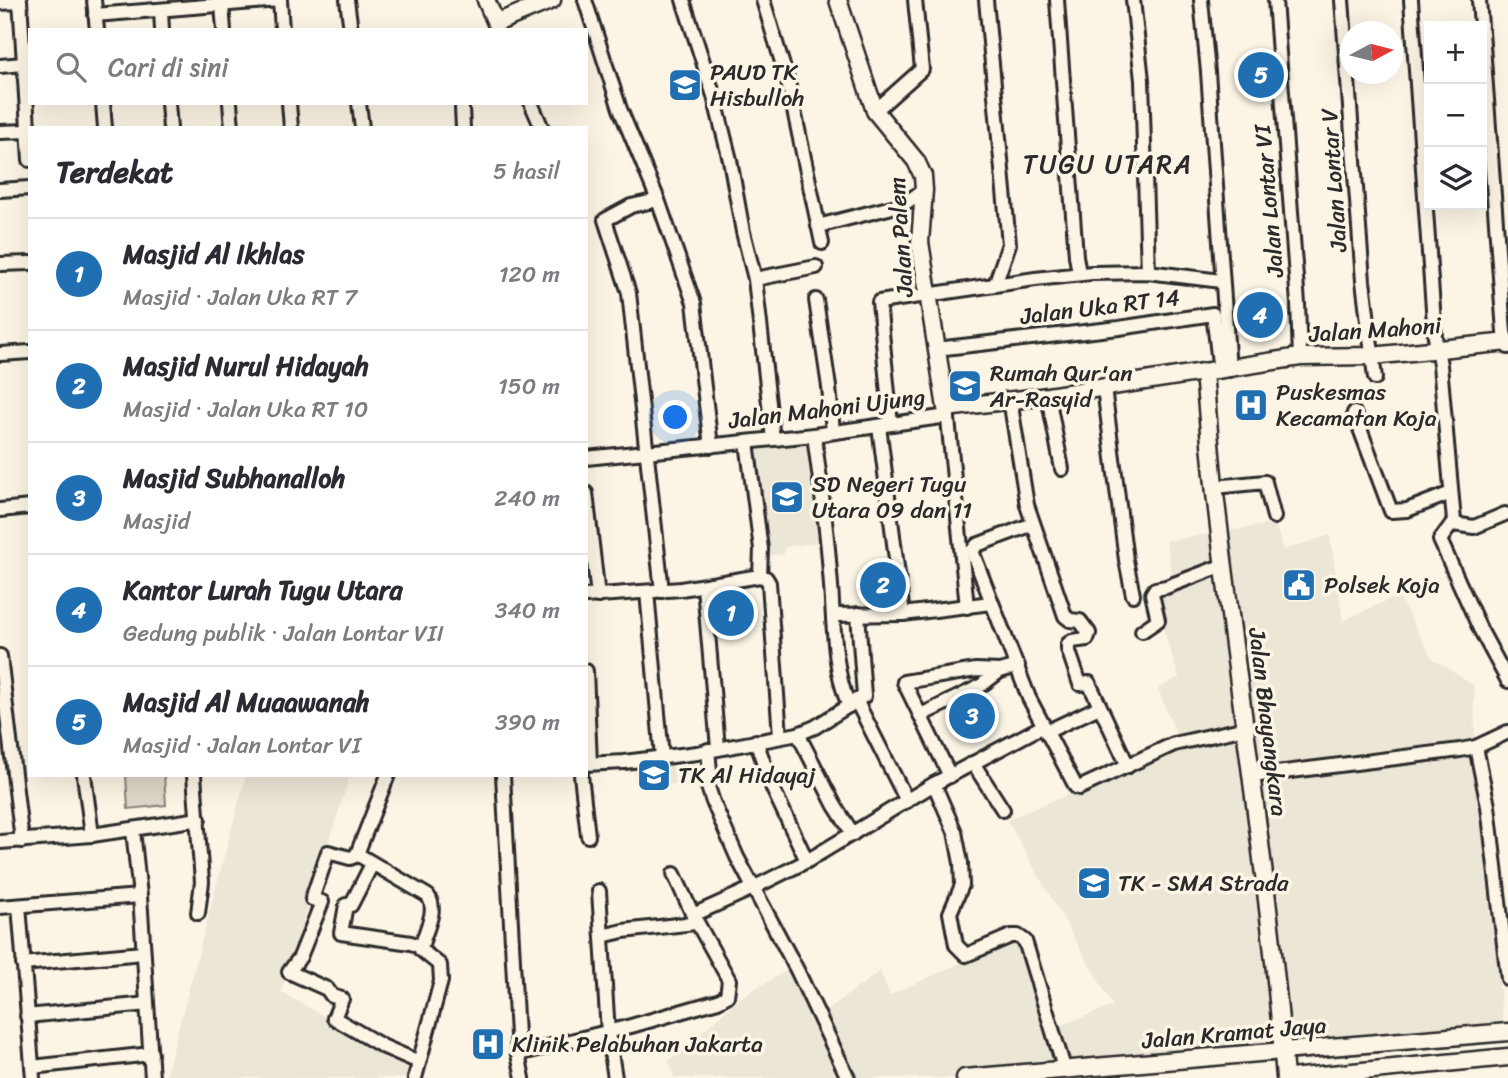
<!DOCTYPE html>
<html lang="id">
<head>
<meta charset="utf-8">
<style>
	:root { --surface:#fff; --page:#f2f2f3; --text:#2b2b33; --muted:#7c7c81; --line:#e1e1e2; --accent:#1f6fb2 }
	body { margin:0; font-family:Sriracha,sans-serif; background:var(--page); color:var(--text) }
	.controls { position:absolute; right:21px; top:21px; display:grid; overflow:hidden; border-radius:0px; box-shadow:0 7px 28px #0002 }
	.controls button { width:63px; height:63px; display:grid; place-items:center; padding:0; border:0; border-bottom:2px solid var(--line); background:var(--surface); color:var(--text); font:35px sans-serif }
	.compass { position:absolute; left:1340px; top:21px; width:63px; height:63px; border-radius:50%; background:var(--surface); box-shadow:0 7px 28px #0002; rotate:83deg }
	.you { position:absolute; left:676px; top:418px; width:24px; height:24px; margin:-18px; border:5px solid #fff; border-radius:50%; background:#1a73e8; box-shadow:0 0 0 10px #1a73e833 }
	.badge { display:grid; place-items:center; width:46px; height:46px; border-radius:50%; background:var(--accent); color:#fff; font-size:23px; font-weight:700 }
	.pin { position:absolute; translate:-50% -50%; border:4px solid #fff; box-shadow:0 2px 7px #0006 }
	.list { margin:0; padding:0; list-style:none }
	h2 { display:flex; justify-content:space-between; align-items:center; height:91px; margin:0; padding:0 28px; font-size:30px }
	h2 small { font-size:23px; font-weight:400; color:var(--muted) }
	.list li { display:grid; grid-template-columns:46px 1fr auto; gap:21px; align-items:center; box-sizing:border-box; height:112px; padding:0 28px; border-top:2px solid var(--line) }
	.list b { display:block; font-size:26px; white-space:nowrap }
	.list p { margin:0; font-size:23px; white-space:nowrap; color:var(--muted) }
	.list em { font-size:23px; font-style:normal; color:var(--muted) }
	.icon { flex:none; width:38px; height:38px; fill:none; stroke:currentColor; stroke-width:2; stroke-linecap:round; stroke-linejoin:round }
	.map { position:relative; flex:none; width:1508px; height:1078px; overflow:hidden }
	.search { position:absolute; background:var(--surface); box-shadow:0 7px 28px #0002; left:28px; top:28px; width:560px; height:77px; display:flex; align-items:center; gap:18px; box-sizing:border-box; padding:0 24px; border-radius:0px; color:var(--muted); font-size:26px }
	.panel { position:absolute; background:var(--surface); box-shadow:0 7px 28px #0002; left:28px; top:126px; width:560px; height:651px; border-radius:0px }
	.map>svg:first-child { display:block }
	.built { fill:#ece6d7 }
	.green { fill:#ded8ca; stroke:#84827a; stroke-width:2 }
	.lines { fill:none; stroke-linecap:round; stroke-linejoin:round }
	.minor-casing { stroke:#2b2b2b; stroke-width:18 }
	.tertiary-casing { stroke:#2b2b2b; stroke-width:21 }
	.minor { stroke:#fcf5e5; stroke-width:12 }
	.tertiary { stroke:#fcf5e5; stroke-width:16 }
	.labels { text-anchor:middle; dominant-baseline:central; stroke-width:7; stroke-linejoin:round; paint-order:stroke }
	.poi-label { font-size:23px; fill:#2b2b2b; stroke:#fcf5e5; text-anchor:start }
	.street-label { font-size:23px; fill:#2b2b2b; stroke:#fcf5e5 }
	.quarter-label { font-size:26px; letter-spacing:2px; fill:#2b2b2b; stroke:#fcf5e5 }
</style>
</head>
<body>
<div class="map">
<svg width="1508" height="1078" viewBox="0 0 1508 1078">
	<rect width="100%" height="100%" fill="#fcf5e5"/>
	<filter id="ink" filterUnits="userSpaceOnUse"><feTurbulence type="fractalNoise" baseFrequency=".0143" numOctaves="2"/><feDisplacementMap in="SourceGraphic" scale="14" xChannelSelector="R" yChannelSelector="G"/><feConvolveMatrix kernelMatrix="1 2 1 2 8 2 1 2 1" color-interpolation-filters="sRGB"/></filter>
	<g filter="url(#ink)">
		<g class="built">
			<path d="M 811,444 L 823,542 L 784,547 L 784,554 L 764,556 L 752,451 Z"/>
			<path d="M 1275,523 L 1283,550 L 1330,535 L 1343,621 L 1398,595 L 1432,658 L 1474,686 L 1475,744 L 1504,1032 L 958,1078 L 674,1078 L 669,1061 L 741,997 L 794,966 L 819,1016 L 880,971 L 890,995 L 1024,934 L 1055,1027 L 1113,1006 L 1007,820 L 1181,747 L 1158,689 L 1179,677 L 1154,601 L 1174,590 L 1166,541 Z"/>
			<path d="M 673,761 L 675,784 L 658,785 L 657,782 L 636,785 L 634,768 L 656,765 L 656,762 Z"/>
			<path d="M 246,775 L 350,775 L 281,992 L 395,1056 L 424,1065 L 421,1078 L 165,1078 Z"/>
		</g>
		<path class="green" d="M 126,775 L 164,775 L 166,805 L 128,809 Z"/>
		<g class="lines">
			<g class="minor-casing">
				<g id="minor">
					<path d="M 20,0 L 30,160"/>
					<path d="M 94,0 L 97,30"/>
					<path d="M 280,0 L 282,30"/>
					<path d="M 347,0 L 351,30"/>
					<path d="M 585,0 L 620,109 L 658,200 L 694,303 L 711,446"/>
					<path d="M 683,0 L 714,96 L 730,160 L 743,232 L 755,279 L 773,439"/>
					<path d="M 763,0 L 788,82 L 822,243"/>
					<path d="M 986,0 L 1009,244 L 995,285"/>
					<path d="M 1057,0 L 1076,256 L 1079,273"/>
					<path d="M 1133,0 L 1142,80 L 1148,272"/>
					<path d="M 1201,0 L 1208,72 L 1229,370"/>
					<path d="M 1275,0 L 1298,304 L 1300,357"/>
					<path d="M 1342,0 L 1363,281 L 1375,378"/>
					<path d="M 1411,0 L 1435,337 L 1440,365 L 1454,521 L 1440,540 L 1480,629 L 1508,681"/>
					<path d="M 1479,0 L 1481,26"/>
					<path d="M 0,3 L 20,2"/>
					<path d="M 222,5 L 224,30"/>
					<path d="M 161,11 L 162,30"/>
					<path d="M 95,15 L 280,0"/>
					<path d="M 1482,32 L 1504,332 L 1508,347"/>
					<path d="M 0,66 L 24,64"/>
					<path d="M 103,103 L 105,128"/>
					<path d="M 168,103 L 170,128"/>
					<path d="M 230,103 L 232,128"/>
					<path d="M 289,103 L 291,128"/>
					<path d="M 359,103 L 362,128"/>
					<path d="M 531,103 L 542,128"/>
					<path d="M 462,108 L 463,128"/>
					<path d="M 875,111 L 922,69 L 915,0"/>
					<path d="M 0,132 L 27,131"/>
					<path d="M 0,190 L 30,188"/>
					<path d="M 658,200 L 631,206 L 605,220 L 629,293 L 662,591"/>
					<path d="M 818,226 L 904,204 L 924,190"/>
					<path d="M 0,264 L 30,263"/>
					<path d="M 755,279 L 816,267"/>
					<path d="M 816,300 L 829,387 L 833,432"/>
					<path d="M 936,349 L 1119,328 L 1213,314 L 1220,371"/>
					<path d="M 0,354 L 30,352"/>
					<path d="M 1104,388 L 1126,560 L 1133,595"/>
					<path d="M 1048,396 L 1062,469"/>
					<path d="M 1013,401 L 1012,412 L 1027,505 L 1065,616 L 1070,620 L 1080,621 L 1089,633 L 1087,639 L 1072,641 L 1068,644 L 1068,649 L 1080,684 L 1089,683 L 1128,766"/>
					<path d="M 947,409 L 967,607"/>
					<path d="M 1354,413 L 1391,511 L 1407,510 L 1451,493"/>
					<path d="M 891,424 L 879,302 L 1035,279 L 1092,273 L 1148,272 L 1221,281"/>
					<path d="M 879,426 L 903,614"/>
					<path d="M 814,435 C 820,481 827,527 830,573 C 834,616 832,666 849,706"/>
					<path d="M 747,442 L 761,549 L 760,576"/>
					<path d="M 586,458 L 814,435 L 948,416"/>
					<path d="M 1215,487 L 1265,482 L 1274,517"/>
					<path d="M 586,493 L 598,596"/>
					<path d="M 0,510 L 30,507"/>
					<path d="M 1033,524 L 977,545 L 972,551 L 1029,698 L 1076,787 L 1079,788 L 1174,744 L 1246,728"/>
					<path d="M 1453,524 L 1474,527 L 1505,514"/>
					<path d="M 760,576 L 766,578 L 769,583 L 780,736"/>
					<path d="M 704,587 L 718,748"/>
					<path d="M 647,592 L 662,757"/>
					<path d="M 586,596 L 681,589 L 760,576"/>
					<path d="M 834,615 L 903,614 L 991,603"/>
					<path d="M 1142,631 L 1158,620 L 1152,594 L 1155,589 L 1166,587 L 1224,565"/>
					<path d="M 0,656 L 22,841"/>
					<path d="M 586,671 L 590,763"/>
					<path d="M 856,700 L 907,801"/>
					<path d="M 921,715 L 979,687 L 1000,671"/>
					<path d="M 1046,732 L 1099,707"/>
					<path d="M 798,734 L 835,806 L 853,834"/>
					<path d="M 756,741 L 773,789 L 807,861"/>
					<path d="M 1476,747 L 1488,806 L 1508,979"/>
					<path d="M 708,750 L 710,771 L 706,781 L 713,802 L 737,857 L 797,970 L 848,1078"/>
					<path d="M 973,763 L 1003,810"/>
					<path d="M 586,764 L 624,762 L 697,753 L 798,734 L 815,727 L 864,696 L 858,614"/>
					<path d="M 84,775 L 92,835"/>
					<path d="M 194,775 L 202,882 L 198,913"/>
					<path d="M 388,775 L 357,854 L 428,896 C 439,912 423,932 421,950 L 440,965 L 441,981 L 415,1078"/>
					<path d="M 503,775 L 518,1054 L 523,1078"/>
					<path d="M 581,775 L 588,836"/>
					<path d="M 950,776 L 904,682 L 976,670 L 1000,671 L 1018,666"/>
					<path d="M 1252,776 L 1460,750 L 1476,747 L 1508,732"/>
					<path d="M 934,784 L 955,832 L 961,863 L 962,885 L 950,913 L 956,945 L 966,955 L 1011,936 L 1018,936 L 1025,941 L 1065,1071"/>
					<path d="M 133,830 L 140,896 L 152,1078"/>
					<path d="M 0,842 L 92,835 L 199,819"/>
					<path d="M 358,855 L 350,858 L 328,852 L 312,899 L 322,902 L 300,957 L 289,972 L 327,989 L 332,996 L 342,999 L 334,1018 L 382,1046 L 419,1062"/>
					<path d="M 372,864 L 351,905 L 346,905 L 341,933 L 411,943 L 421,947"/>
					<path d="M 674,874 L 693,915"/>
					<path d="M 599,891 L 608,1033 L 615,1078"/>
					<path d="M 19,906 L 33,1078"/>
					<path d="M 0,907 L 140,896"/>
					<path d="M 602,936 L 623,931 L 695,923"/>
					<path d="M 23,964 L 143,953"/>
					<path d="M 27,1016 L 147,1004"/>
					<path d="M 518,1054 L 631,1026 L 718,1001 L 727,996 L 729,980 L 693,915 L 753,888 L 807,861 L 934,784 L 1043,726"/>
					<path d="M 32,1067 L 151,1054"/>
				</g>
			</g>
			<g class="tertiary-casing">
				<g id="tertiary">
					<path d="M 486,0 L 496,23 L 552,0"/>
					<path d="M 838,0 L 875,111 L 916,161 L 923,176 L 924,190 L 920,242 L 946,408 L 1048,396 L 1300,357 L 1372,356 L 1508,342"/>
					<path d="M 1204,372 C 1208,418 1211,464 1217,510 C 1239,699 1270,888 1285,1078"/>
					<path d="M 965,1078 L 1508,1032"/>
					<path d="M 1290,1078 L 1508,1057"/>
				</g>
			</g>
			<use href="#minor" class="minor"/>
			<use href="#tertiary" class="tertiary"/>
		</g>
	</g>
	<defs>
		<g id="school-square" transform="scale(1.75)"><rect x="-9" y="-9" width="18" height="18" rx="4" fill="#1f6fb2" stroke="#fcf5e5"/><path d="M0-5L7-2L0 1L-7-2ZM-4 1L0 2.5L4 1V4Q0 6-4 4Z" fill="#fff"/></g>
		<g id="hospital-square" transform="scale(1.75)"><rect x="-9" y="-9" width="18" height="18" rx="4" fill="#1f6fb2" stroke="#fcf5e5"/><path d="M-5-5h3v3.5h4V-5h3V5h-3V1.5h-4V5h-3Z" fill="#fff"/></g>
		<g id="civic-square" transform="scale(1.75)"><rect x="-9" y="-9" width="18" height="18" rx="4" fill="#1f6fb2" stroke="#fcf5e5"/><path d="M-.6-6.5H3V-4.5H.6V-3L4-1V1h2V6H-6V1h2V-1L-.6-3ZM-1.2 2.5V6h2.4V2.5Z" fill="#fff"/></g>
	</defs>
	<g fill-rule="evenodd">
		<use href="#school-square" x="685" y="85"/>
		<use href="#school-square" x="965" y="386"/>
		<use href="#hospital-square" x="1251" y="405"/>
		<use href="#school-square" x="787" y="497"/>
		<use href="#civic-square" x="1299" y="585"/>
		<use href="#school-square" x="654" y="775"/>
		<use href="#school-square" x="1094" y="883"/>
		<use href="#hospital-square" x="488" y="1044"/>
	</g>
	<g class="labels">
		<g class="poi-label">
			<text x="710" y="72">PAUD TK<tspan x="710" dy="26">Hisbulloh</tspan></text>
			<text x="990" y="373">Rumah Qur'an<tspan x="990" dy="26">Ar-Rasyid</tspan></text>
			<text x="1276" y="392">Puskesmas<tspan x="1276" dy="26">Kecamatan Koja</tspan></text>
			<text x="812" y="484">SD Negeri Tugu<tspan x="812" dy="26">Utara 09 dan 11</tspan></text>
			<text x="1324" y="585">Polsek Koja</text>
			<text x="678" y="775">TK Al Hidayaj</text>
			<text x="1118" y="883">TK - SMA Strada</text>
			<text x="512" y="1044">Klinik Pelabuhan Jakarta</text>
		</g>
		<g class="street-label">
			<text transform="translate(1334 180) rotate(-94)">Jalan Lontar V</text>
			<text transform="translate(1269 201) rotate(-95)">Jalan Lontar VI</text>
			<text transform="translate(901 237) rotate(-94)">Jalan Palem</text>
			<text transform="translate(1100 307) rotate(-7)">Jalan Uka RT 14</text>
			<text transform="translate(1375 330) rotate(-4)">Jalan Mahoni</text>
			<text transform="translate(827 409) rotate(-7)">Jalan Mahoni Ujung</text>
			<text transform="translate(1268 722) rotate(83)">Jalan Bhayangkara</text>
			<text transform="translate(1234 1033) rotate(-5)">Jalan Kramat Jaya</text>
		</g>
		<g class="quarter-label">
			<text x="1108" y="164">TUGU UTARA</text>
		</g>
	</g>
</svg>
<div class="controls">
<button>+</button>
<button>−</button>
<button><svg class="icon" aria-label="layers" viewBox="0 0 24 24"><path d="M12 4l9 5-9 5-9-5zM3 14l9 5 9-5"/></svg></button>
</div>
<svg class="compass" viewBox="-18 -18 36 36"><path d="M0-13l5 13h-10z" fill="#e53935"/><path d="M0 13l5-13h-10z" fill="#7c7c81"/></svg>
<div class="you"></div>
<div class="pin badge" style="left:731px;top:613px">1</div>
<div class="pin badge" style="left:883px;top:585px">2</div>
<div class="pin badge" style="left:972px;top:716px">3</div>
<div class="pin badge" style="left:1260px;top:315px">4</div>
<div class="pin badge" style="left:1261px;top:75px">5</div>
<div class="search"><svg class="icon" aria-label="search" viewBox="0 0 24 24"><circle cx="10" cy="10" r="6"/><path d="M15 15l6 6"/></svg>Cari di sini</div>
<section class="panel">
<h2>Terdekat<small>5 hasil</small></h2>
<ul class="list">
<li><span class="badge">1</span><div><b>Masjid Al Ikhlas</b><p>Masjid · Jalan Uka RT 7</p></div><em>120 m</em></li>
<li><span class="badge">2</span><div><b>Masjid Nurul Hidayah</b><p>Masjid · Jalan Uka RT 10</p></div><em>150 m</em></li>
<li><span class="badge">3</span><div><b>Masjid Subhanalloh</b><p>Masjid</p></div><em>240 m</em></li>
<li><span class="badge">4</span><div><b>Kantor Lurah Tugu Utara</b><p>Gedung publik · Jalan Lontar VII</p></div><em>340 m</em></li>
<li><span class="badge">5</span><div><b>Masjid Al Muaawanah</b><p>Masjid · Jalan Lontar VI</p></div><em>390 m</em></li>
</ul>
</section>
</div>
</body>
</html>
